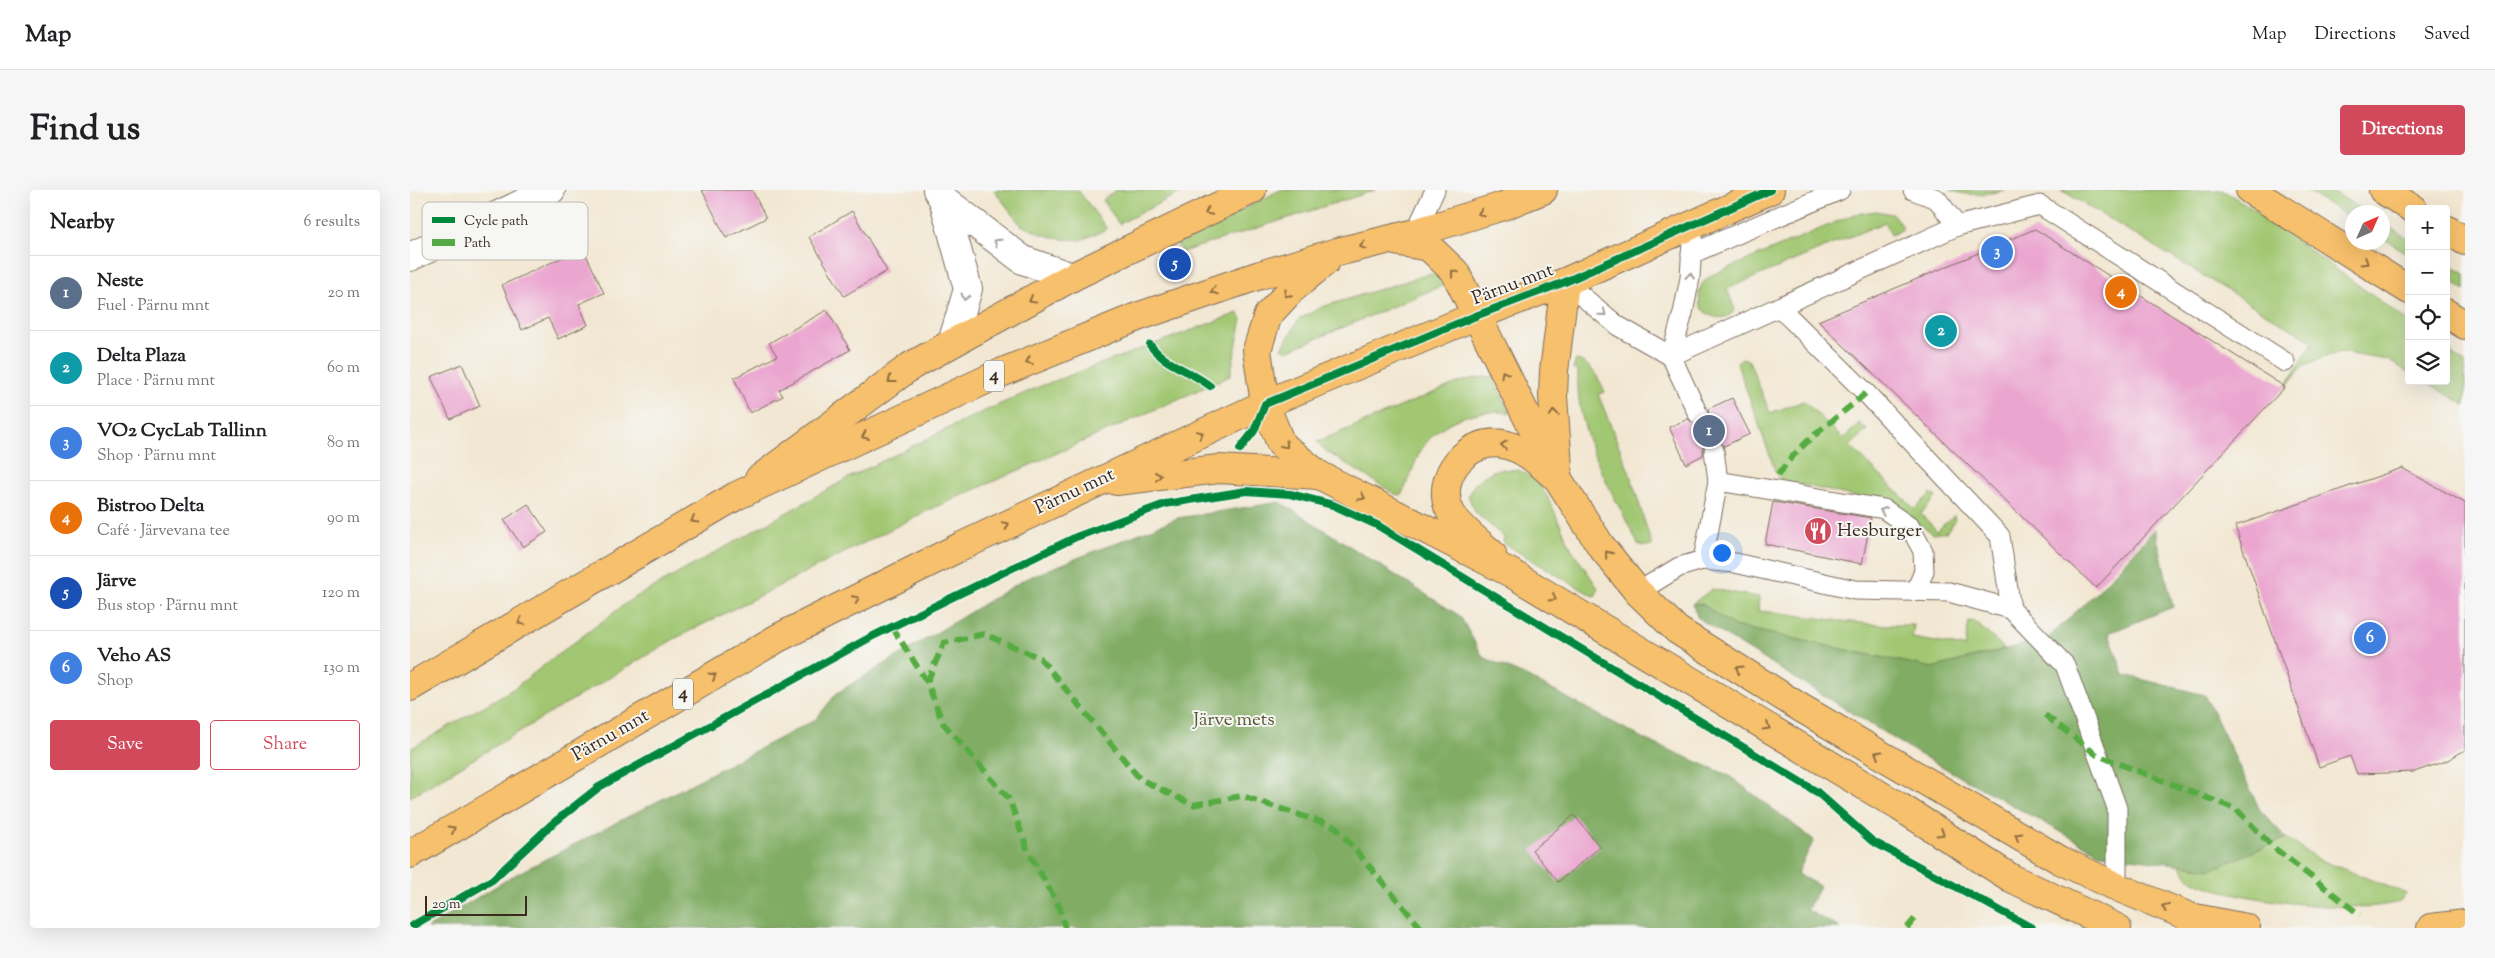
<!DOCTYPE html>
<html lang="en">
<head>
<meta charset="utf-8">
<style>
	:root { --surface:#fff; --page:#f6f6f6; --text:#202124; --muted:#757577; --line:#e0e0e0; --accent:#d1495b }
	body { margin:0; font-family:"Sorts Mill Goudy",serif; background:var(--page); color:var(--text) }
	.controls { position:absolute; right:15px; top:15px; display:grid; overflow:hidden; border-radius:5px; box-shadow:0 5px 20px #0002 }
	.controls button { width:45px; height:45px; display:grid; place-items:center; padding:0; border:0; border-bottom:1px solid var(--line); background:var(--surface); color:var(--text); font:25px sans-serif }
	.compass { position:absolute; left:1935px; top:15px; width:45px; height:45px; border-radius:50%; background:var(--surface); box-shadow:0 5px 20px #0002; rotate:45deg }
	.scale { position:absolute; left:15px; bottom:12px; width:102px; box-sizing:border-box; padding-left:5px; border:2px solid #3b2a1e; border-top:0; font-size:14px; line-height:18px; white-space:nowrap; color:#3b2a1e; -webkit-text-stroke:4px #f6f6f2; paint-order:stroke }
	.you { position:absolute; left:1311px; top:362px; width:18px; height:18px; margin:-12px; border:4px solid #fff; border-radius:50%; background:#1a73e8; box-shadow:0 0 0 8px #1a73e833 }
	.badge { display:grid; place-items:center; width:32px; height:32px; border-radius:50%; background:var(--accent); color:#fff; font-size:16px; font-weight:700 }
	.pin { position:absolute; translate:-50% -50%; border:2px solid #fff; box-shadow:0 1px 5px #0006 }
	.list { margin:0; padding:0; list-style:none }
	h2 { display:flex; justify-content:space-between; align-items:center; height:65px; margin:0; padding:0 20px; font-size:21px }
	h2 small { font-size:16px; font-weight:400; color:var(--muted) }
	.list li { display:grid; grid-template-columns:32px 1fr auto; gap:15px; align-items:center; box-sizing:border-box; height:75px; padding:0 20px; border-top:1px solid var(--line) }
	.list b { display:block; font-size:19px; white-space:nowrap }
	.list p { margin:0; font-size:16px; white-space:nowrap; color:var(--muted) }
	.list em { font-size:16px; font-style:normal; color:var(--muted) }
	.actions { display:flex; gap:10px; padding:15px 20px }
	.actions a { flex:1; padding:11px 0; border:1px solid var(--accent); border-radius:5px; text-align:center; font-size:18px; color:var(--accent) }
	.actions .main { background:var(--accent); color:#fff }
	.icon { flex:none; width:28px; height:28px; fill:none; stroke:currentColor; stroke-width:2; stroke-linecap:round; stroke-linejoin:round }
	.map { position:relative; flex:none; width:2055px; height:738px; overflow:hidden; border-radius:5px }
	header { display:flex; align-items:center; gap:30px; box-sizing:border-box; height:70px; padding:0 25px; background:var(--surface); border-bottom:1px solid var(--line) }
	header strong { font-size:24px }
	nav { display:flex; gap:28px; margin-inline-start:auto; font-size:18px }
	.intro { display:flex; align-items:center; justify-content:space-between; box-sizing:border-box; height:120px; padding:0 30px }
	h1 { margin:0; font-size:35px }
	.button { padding:12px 22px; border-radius:5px; background:var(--accent); color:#fff; font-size:18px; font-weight:700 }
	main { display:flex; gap:30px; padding:0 30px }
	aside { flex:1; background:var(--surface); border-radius:5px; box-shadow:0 5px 20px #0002 }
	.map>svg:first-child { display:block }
	.green { fill:#a1c772; stroke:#6e7848 }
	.forest { fill:#80ac64; stroke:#5e6b41 }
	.building { fill:#eba6d0 }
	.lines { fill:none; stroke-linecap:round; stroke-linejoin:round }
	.service-casing { stroke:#7b6c5d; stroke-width:21 }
	.minor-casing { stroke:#7b6c5d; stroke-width:30 }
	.primary-casing { stroke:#7b6c5d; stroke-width:30 }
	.trunk-casing { stroke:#7b6c5d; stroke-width:30 }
	.service { stroke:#fff; stroke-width:19 }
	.minor { stroke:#fff; stroke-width:28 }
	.primary { stroke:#f7c06c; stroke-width:28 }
	.trunk { stroke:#f7c06c; stroke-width:28 }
	.quiet { stroke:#55ab43; stroke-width:6; stroke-dasharray:12 6; stroke-linecap:butt }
	.cycleway-casing { stroke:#f6f6f2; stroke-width:11 }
	.cycleway { stroke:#00873e; stroke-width:8 }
	.oneway { stroke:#906e41 }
	.oneway2 { stroke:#a79f9a }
	.labels { text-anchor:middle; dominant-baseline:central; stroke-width:4; stroke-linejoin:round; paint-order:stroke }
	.shield { fill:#f6f6f2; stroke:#73675e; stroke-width:1 }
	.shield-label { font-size:18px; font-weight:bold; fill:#3b2a1e }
	.street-label { font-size:19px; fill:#3b2a1e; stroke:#f6f6f2 }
	.poi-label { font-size:19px; fill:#3b2a1e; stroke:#f6f6f2; text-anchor:start }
	.park-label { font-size:19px; fill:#5a5937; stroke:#f6f6f2 }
	.key { fill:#f6f6f2; stroke:#beb9b2; stroke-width:1 }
	.key-label { font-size:14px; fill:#3b2a1e }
</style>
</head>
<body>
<header>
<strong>Map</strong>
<nav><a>Map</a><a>Directions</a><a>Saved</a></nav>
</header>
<div class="intro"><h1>Find us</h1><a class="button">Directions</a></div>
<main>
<aside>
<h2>Nearby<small>6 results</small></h2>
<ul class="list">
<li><span class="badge" style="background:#5c6f8a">1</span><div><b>Neste</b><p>Fuel · Pärnu mnt</p></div><em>20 m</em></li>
<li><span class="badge" style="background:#0f9aa8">2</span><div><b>Delta Plaza</b><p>Place · Pärnu mnt</p></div><em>60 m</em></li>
<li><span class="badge" style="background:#3f7fe0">3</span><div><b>VO2 CycLab Tallinn</b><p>Shop · Pärnu mnt</p></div><em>80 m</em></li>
<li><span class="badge" style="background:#e8710a">4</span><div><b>Bistroo Delta</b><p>Café · Järvevana tee</p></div><em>90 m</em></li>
<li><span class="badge" style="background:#1a4fb4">5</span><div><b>Järve</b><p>Bus stop · Pärnu mnt</p></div><em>120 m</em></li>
<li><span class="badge" style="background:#3f7fe0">6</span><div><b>Veho AS</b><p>Shop</p></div><em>130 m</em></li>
</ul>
<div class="actions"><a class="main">Save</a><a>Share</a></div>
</aside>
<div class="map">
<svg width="2055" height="738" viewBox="0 0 2055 738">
	<rect width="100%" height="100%" fill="#f6f6f2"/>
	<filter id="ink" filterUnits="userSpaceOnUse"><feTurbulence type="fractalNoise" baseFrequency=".02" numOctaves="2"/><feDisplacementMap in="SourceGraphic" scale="10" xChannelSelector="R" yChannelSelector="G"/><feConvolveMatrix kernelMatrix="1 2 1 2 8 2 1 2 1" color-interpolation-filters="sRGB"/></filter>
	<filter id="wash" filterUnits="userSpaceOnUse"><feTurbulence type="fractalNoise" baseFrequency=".0096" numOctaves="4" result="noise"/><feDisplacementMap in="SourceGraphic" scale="20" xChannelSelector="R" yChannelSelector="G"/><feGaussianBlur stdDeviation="1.12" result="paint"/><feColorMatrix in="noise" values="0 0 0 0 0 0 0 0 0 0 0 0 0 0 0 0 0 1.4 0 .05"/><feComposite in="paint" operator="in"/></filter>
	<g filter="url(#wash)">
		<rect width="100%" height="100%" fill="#f2e7d2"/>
		<g class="green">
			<path d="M 584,0 L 668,0 L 697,39 L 671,50 L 651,49 L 631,44 L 611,35 Z"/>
			<path d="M 706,0 L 775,0 L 709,34 L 693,10 Z"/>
			<path d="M 870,0 L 966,0 L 772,62 L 767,54 Z"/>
			<path d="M 1540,0 L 1594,0 C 1575,5 1559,7 1540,0 Z"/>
			<path d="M 1651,0 L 1812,0 L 1836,14 L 1999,132 L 1999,182 L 1977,170 L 1929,162 L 1894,175 L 1875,197 L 1903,152 Z"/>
			<path d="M 1896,0 L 1921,0 L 1956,22 L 1942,22 L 1942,29 Z"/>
			<path d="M 1466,21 L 1482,24 L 1492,35 L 1492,40 L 1481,45 L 1475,32 L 1317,99 L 1325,120 C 1315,133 1298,128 1290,116 C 1288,101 1289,93 1302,85 L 1445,24 Z"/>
			<path d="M 1972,33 L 1999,49 L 1999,64 L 1973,48 Z"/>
			<path d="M 2036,73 L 2055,84 L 2055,100 L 2036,88 Z"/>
			<path d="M 1019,84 L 1027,85 L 1036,94 L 877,161 L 872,158 L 889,129 L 912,117 Z"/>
			<path d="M 828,123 L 832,129 L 820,186 L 517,321 L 264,449 L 0,607 L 0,559 L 103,499 L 219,411 L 440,287 L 559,228 L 631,196 Z"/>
			<path d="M 2036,159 L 2055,173 L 2055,215 L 2015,191 L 2036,191 Z"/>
			<path d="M 1333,168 L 1339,171 L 1360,223 L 1394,211 L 1433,249 L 1449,233 L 1457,240 L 1440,256 L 1505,319 L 1521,303 L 1526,307 L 1511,324 L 1527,341 L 1544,325 L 1545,331 L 1536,342 L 1524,344 L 1482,315 L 1371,290 L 1366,283 L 1328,176 L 1327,172 Z"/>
			<path d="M 1166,170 C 1180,172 1190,190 1195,202 L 1188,204 L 1220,284 L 1242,356 L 1231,356 L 1228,354 C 1202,300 1164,243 1168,181 L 1163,179 Z"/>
			<path d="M 1082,186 L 1100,223 C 1068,218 1030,229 1012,259 C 1003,273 1000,291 991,305 L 985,304 L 917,262 L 907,252 L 1042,195 L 1060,189 Z"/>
			<path d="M 1088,279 L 1108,280 L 1125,288 L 1138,308 L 1161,358 L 1188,398 L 1186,405 L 1183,406 L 1093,353 L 1094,347 L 1066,323 L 1058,306 C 1064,291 1074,285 1088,279 Z"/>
			<path d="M 1302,399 L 1349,407 L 1348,421 C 1400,425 1451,437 1504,435 L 1502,448 L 1555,457 L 1559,431 L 1565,432 L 1595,459 L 1522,478 L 1324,436 L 1292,414 L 1282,414 Z"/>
			<path d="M 1876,648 L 1908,669 L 1997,704 C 1993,707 1990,712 1985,713 C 1945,724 1827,710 1788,693 C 1780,690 1774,683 1770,675 L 1802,679 Z"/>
		</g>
		<g class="forest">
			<path d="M 870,312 L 1050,426 L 1073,467 L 1116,486 L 1236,550 L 1318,585 L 1404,650 L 1387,684 L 1410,696 L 1397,720 L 1430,738 L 17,738 L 103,686 L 405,530 L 427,503 L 615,389 L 768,328 Z"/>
			<path d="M 1745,339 L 1763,417 L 1699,443 L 1714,485 L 1795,505 L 1850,620 L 1876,648 L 1802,679 L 1691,664 L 1509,564 L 1300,436 L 1288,428 L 1282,414 L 1292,414 L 1324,436 L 1522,478 L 1638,448 L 1687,402 Z"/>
		</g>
		<g id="blocks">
			<g class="building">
				<path d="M 292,0 L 342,0 L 356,28 L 316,48 Z"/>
				<path d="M 442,21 L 477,81 L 434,106 L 399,47 Z"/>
				<path d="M 1625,39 L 1875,197 L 1686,398 L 1408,131 Z"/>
				<path d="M 173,58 L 194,103 L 169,114 L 178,135 L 148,149 L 138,128 L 112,140 L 92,95 Z"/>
				<path d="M 417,120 L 440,160 L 369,200 L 373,206 L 340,223 L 324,188 L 367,166 L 359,153 Z"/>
				<path d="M 52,174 L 70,216 L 40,229 L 21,187 Z"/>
				<path d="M 1322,208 L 1340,244 L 1314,256 L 1308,249 L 1298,251 L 1293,256 L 1293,265 L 1276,274 L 1259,237 L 1278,229 L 1287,235 L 1293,234 L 1299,225 L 1298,219 Z"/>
				<path d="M 1992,278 L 2055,313 L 2055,560 L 2036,571 L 2004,582 L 1947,584 L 1940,566 L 1909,577 L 1825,336 Z"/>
				<path d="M 1363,312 L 1461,328 L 1452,374 L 1355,354 Z"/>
				<path d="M 118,314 L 137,342 L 113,357 L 94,330 Z"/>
				<path d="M 1164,625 L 1190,657 L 1148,692 L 1122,660 Z"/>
			</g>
		</g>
	</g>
	<g filter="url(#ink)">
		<use href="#blocks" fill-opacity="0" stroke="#7b6c5d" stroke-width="1"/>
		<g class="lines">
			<g class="service-casing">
				<g id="service">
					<path d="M 1503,0 L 1527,9 L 1547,36"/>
					<path d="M 1005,43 L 1025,0"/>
					<path d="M 1281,64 L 1430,0"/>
					<path d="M 1155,92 L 1208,136 L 1261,166 L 1273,123 L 1280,88 L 1283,35"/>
					<path d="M 1369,117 L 1456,203 L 1590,346 L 1601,419"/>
					<path d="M 1288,224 L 1261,166 L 1547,36 L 1630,15 L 1875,172"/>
					<path d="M 1304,260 L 1308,291 L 1293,370 L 1325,373 L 1445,400 L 1539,402 L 1601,419 L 1655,475 L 1707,618 L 1707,697"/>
					<path d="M 1308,291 L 1474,319 L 1500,337 L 1513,361 L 1514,381 L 1506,401"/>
					<path d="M 1228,402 L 1269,377 L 1293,370"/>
				</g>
			</g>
			<g class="minor-casing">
				<g id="minor">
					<path d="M 527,0 L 533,9 L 613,70 L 662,87"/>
					<path d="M 533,9 L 558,99 L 542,153"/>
					<path d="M 0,67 L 141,0"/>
				</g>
			</g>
			<g class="primary-casing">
				<path id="primary" d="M 349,289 L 501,176 L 662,87 L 842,0"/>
			</g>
			<g class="trunk-casing">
				<g id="trunk">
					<path d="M 1840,0 L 1999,100"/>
					<path d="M 1973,0 L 2003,19"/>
					<path d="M 2036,39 L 2055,51"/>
					<path d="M 985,51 L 1019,57 L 1045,82 L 1148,289 L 1191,356 L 1228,402 L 1267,440 L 1391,518 L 1650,670 L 1707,697 L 1780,727 L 1836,738"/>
					<path d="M 916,71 L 881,100 L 858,125 L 847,160 L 855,214 L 871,254 L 909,285 L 1101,383 L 1490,617 L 1601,688 L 1707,738"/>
					<path d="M 2036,123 L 2055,135"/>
					<path d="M 1148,278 L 1143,206 L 1144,181 L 1155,92"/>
					<path d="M 706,291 L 809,279 L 909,285"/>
					<path d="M 1082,364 C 1070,353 1048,336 1041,323 C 1022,288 1059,244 1097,255 C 1116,260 1128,272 1142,284"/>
					<path d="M 0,497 L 326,306 L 593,182 L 727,127 L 850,85 L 927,62 L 1005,43 L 1093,16 L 1133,0"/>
					<path d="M 0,664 L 368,448 L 552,356 L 855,214 L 1068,125 L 1155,92 L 1360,0"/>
					<path d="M 2021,738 L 2055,734"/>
				</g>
			</g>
			<use href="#service" class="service"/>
			<use href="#minor" class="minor"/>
			<use href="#primary" class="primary"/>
			<use href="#trunk" class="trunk"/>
			<g class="quiet">
				<path d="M 1368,285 C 1391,251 1425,230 1456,203"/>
				<path d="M 482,437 L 517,492 L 533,533 L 599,609 L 618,661 L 649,716 L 655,738"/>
				<path d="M 517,492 L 534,453 L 574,444 L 630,468 L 730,589 L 783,615 L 832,606 L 926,637 L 1011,738"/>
				<path d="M 1635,525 L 1687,565 L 1826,619 L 1863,657 L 1950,725"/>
				<path d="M 1497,738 L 1508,725"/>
			</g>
			<g class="cycleway-casing">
				<g id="cycleway">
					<path d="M 740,155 C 756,176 780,180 800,196"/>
					<path d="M 830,259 L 844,241 L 855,214 L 1068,125 L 1155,92 L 1360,0"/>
					<path d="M 0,737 L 82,690 L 141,635 L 189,597 L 461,447 L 666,347 L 755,314 L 836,301 L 880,304 L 923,315 L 967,335 L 1407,602 L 1462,651 L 1622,738"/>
				</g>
			</g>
			<use href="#cycleway" class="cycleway"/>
		</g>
		<defs><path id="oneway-chevron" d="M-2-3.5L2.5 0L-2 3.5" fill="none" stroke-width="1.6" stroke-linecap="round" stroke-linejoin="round" transform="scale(1.25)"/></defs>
		<g class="oneway">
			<use href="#oneway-chevron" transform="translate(798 22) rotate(154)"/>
			<use href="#oneway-chevron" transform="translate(1071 23) rotate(163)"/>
			<use href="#oneway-chevron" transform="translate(953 56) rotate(167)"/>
			<use href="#oneway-chevron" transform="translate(1955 72) rotate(32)"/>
			<use href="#oneway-chevron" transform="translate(1044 83) rotate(-127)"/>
			<use href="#oneway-chevron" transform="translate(804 101) rotate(161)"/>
			<use href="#oneway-chevron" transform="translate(877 104) rotate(133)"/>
			<use href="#oneway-chevron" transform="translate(622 110) rotate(151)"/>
			<use href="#oneway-chevron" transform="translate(619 171) rotate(158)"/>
			<use href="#oneway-chevron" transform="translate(1094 184) rotate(-118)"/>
			<use href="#oneway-chevron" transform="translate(481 190) rotate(143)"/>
			<use href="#oneway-chevron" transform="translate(1144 223) rotate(-94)"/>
			<use href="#oneway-chevron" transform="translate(790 244) rotate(-25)"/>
			<use href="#oneway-chevron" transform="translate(455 246) rotate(155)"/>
			<use href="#oneway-chevron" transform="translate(875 255) rotate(49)"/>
			<use href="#oneway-chevron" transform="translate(1094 255) rotate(-173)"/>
			<use href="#oneway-chevron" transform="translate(748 286) rotate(-7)"/>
			<use href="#oneway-chevron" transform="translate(952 307) rotate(27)"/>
			<use href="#oneway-chevron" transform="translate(284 330) rotate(150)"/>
			<use href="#oneway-chevron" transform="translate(596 335) rotate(-26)"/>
			<use href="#oneway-chevron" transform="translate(1198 364) rotate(-129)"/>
			<use href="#oneway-chevron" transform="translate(1143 408) rotate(31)"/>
			<use href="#oneway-chevron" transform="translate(446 409) rotate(-27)"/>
			<use href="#oneway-chevron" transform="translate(111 432) rotate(150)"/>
			<use href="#oneway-chevron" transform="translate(1329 479) rotate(-148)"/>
			<use href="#oneway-chevron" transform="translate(303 486) rotate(-30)"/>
			<use href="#oneway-chevron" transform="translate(1357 537) rotate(31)"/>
			<use href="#oneway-chevron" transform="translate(1468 564) rotate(-149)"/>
			<use href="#oneway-chevron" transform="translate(42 639) rotate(-30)"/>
			<use href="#oneway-chevron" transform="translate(1531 643) rotate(32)"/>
			<use href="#oneway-chevron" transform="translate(1608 646) rotate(-150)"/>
			<use href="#oneway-chevron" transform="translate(1755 717) rotate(-158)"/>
		</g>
		<g class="oneway2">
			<use href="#oneway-chevron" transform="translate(587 52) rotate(-145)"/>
			<use href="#oneway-chevron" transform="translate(1280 86) rotate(-84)"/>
			<use href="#oneway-chevron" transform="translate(555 107) rotate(105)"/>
			<use href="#oneway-chevron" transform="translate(1193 123) rotate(39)"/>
			<use href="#oneway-chevron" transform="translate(1473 321) rotate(-159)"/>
		</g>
	</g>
	<defs>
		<g id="restaurant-disc" transform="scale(1.4375)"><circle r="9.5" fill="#d1495b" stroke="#f6f6f2"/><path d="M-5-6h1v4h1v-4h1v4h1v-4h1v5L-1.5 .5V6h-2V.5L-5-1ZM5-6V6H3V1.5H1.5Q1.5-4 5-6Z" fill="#fff"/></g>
	</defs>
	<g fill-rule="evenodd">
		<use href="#restaurant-disc" x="1408" y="341"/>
	</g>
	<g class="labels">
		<g class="shield">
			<rect x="574" y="170.5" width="20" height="31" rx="4"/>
			<rect x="263" y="488.5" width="20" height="31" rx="4"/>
		</g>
		<g class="shield-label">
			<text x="584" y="186">4</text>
			<text x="273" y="504">4</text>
		</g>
		<g class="street-label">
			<text transform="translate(1103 95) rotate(-21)">Pärnu mnt</text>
			<text transform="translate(665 302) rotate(-25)">Pärnu mnt</text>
			<text transform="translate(201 546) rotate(-30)">Pärnu mnt</text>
		</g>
		<g class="poi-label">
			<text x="1427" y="341">Hesburger</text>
		</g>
		<g class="park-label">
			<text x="824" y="530">Järve mets</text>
		</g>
	</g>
	<rect x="12" y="12" width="166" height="58" rx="8" class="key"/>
	<rect x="22" y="27" width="23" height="6" fill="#00873e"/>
	<rect x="22" y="49" width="23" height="7" fill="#55ab43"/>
	<g class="key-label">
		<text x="54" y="35">Cycle path</text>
		<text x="54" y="57">Path</text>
	</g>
</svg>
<div class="controls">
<button>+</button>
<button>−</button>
<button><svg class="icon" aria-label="locate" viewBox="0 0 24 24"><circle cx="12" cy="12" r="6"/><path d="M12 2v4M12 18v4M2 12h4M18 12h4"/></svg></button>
<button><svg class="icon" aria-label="layers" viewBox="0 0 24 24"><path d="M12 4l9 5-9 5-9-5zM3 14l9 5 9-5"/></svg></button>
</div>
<svg class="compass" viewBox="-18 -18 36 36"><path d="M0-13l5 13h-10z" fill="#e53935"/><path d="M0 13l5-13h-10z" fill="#757577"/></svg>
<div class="scale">20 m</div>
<div class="you"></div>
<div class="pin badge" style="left:1299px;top:241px;background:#5c6f8a">1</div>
<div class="pin badge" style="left:1531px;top:141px;background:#0f9aa8">2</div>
<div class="pin badge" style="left:1587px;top:62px;background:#3f7fe0">3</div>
<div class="pin badge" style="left:1711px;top:102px;background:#e8710a">4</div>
<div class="pin badge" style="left:765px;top:74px;background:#1a4fb4">5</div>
<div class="pin badge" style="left:1960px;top:448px;background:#3f7fe0">6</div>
</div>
</main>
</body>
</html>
